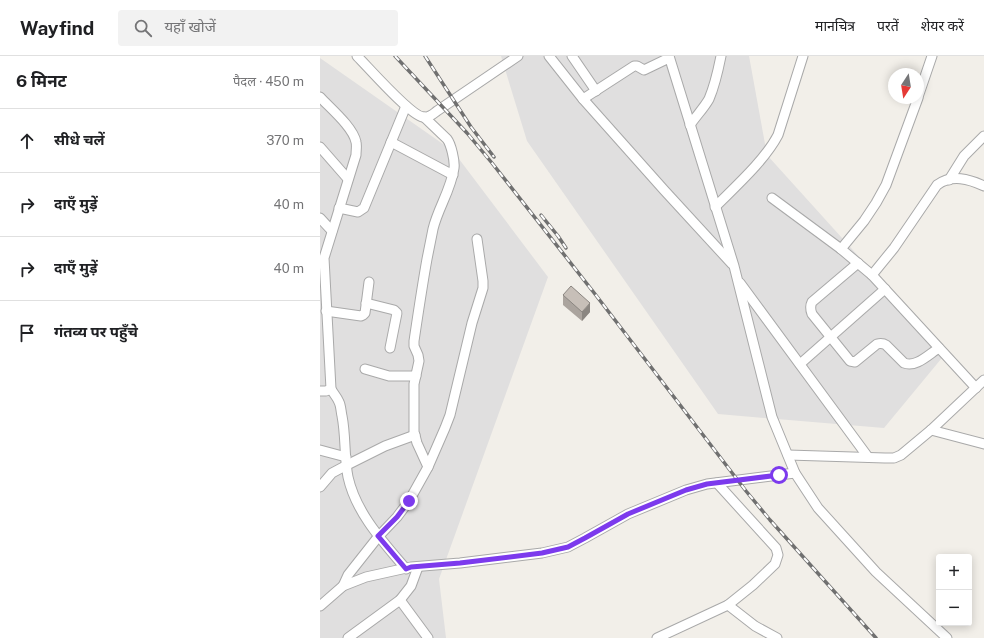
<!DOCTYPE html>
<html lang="hi">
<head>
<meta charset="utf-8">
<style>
	:root { --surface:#fff; --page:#f2f2f2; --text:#202124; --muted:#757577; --line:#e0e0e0 }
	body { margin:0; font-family:"Public Sans","Noto Sans Devanagari",sans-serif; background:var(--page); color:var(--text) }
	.controls { position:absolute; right:12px; bottom:12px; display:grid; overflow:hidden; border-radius:4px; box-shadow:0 2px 10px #0003 }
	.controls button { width:36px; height:36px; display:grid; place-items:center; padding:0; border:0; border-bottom:1px solid var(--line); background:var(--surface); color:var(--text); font:20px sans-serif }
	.compass { position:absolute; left:568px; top:12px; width:36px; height:36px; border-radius:50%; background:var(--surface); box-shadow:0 2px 10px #0003; rotate:192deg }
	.stop { position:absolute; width:12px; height:12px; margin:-9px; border:3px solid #7c3aed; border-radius:50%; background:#fff }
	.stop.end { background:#7c3aed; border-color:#fff; box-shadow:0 1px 4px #0008 }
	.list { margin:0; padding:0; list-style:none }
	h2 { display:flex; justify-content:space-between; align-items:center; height:52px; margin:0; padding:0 16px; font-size:17px }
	h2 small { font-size:13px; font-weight:400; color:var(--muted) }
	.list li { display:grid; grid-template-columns:26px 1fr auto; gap:12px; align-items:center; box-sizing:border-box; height:64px; padding:0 16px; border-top:1px solid var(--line) }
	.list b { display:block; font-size:15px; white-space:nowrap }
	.list em { font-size:13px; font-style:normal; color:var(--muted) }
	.icon { flex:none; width:22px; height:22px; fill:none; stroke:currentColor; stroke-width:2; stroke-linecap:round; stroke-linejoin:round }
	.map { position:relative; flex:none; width:664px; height:582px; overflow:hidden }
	header { display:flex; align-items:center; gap:24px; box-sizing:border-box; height:56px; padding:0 20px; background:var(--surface); border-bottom:1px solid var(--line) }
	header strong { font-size:19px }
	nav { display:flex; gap:22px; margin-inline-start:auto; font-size:14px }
	.search { width:280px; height:36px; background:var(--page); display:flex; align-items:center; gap:10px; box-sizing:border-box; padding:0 14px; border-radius:4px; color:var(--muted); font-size:15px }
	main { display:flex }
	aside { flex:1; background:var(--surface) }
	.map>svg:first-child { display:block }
	.residential { fill:#e0dfdf }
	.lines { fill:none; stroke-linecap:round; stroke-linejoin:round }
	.minor-casing { stroke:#a9a9a9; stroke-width:11 }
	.minor { stroke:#fff; stroke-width:9 }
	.rail-casing { stroke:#707070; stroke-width:3.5 }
	.rail { stroke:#fff; stroke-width:2; stroke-dasharray:6; stroke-linecap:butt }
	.wall { fill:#aba49e }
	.shaded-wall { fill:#8b8681 }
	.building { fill:#c7bfb8; stroke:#8b8681 }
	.route { stroke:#7c3aed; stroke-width:5 }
</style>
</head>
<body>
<header>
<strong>Wayfind</strong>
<div class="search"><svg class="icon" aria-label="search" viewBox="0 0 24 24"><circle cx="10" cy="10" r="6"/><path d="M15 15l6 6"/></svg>यहाँ खोजें</div>
<nav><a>मानचित्र</a><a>परतें</a><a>शेयर करें</a></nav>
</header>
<main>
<aside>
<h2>6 मिनट<small>पैदल · 450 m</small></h2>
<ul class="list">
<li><svg class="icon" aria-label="ahead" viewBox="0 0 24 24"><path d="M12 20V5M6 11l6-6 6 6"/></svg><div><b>सीधे चलें</b></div><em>370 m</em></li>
<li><svg class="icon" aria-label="right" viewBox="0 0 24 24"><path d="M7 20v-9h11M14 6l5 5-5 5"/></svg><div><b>दाएँ मुड़ें</b></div><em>40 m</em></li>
<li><svg class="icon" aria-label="right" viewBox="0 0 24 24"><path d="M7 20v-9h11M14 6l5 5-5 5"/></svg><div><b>दाएँ मुड़ें</b></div><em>40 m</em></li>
<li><svg class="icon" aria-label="arrive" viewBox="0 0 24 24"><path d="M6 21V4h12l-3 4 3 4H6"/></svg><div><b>गंतव्य पर पहुँचे</b></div></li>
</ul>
</aside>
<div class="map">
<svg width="664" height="582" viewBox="0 0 664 582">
	<rect width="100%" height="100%" fill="#f2efe9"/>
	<g class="residential">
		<path d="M 181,0 L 429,0 L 447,99 L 626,297 L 564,372 L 398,358 L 207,85 Z"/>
		<path d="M 0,2 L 133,95 L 228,221 L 119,523 L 126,582 L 0,582 Z"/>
	</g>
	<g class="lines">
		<g class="minor-casing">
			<g id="minor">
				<path d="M 37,0 C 49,12 90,59 103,61 C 109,62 113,58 117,55 L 198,0"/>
				<path d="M 229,0 L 263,43 L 344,134 L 412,208"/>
				<path d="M 252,0 L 276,35"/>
				<path d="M 349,0 L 414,210 L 452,361 L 475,417 L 498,452 L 556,516 L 627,582"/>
				<path d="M 0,41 C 10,52 33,71 36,86 C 37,90 36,94 36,99 L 4,202 L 11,333 C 13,337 17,341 19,346 C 21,350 21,356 22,360 C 26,380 24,401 28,421 C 36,457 63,486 86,513"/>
				<path d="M 598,41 L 612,0"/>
				<path d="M 263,43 L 314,10 L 317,10 L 324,14 L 349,2"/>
				<path d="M 104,61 L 127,83 C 131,88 135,105 134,112 C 131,134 118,152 113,173 C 111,183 109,193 107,203 C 102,231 98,258 94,285 L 94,290 L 98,299 L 99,305 L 94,328 L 94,376 L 97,387 L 108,411"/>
				<path d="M 370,69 C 376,60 384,52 389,43 C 395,29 398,15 401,0"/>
				<path d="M 71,86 L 133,119"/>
				<path d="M 0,91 L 28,123"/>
				<path d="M 629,124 L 644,100 L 664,80"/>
				<path d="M 452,142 L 521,193 L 552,219 L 656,332"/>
				<path d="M 395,151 C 416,130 445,104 458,79 L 483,0"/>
				<path d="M 19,152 L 38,156 L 44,152 L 86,50"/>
				<path d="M 0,162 L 12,175"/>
				<path d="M 521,193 L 544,165 L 556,147 L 566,129 L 598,42"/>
				<path d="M 538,207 L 492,246 C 490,250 490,253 492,258 L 530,305 L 535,306 L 557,288 C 561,287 563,287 566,289 L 584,307 C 596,312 609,298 619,292"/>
				<path d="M 552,219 L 574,192 L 617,129 C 632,118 649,123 664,130"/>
				<path d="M 420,227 L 548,401"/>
				<path d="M 46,247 L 74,254 L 77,257 L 70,292"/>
				<path d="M 6,255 L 41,260 L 43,259 L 45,257 L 49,226"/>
				<path d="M 480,308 L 565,233"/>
				<path d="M 45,313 L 69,320 L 96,320"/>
				<path d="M 0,335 L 6,335 L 11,333"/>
				<path d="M 611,374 L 664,388"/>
				<path d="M 0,394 L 26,401"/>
				<path d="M 468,399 L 565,402 L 574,402 L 581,399 L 611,374 L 664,324"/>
				<path d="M 0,431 L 12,417 L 27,409 L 65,390 L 95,379"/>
				<path d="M 23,530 L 28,519 L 58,481 L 77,461 L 89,445 L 108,411 L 125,372 L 130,359 L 152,267 L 163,232 L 163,225 L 157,183"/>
				<path d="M 80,544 L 108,582"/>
				<path d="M 408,549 L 435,570 L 457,582"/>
				<path d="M 0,550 L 23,530 L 46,521 L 91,511 L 140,507 L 222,497 L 248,491 L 265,482 L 308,458 L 366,434 L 387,428 L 475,417"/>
				<path d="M 28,582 L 80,544 L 91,530 L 98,511"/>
				<path d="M 337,582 L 408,549 L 433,529 L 455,508 L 458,499 L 456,492 L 397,427"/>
			</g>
		</g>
		<use href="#minor" class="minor"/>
		<g class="rail-casing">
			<g id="rail">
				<path d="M 75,0 L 147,77 L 172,107 L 275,238 L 426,435 L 450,464 L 556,582"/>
				<path d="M 105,0 L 151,71 L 174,101"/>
				<path d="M 221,159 L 238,180 L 246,192"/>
			</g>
		</g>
		<use href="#rail" class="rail"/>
	</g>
	<path class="wall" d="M 243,239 L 270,256 L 262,265 L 243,249 Z"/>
	<path class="shaded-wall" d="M 270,247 L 270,256 L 262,265 L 262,256 Z"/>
	<path class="building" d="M 251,230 L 270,247 L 262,256 L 243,239 Z"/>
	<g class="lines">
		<path class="route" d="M 89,445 L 77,461 L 58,480 L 86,513 L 91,511 L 140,507 L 222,497 L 248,491 L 265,482 L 308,458 L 366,434 L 387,428 L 459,419"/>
	</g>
</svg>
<div class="controls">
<button>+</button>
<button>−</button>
</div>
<svg class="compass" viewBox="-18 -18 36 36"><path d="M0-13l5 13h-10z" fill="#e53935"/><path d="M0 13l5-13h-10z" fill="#757577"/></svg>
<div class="stop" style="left:459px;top:419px"></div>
<div class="stop end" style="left:89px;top:445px"></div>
</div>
</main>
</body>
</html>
